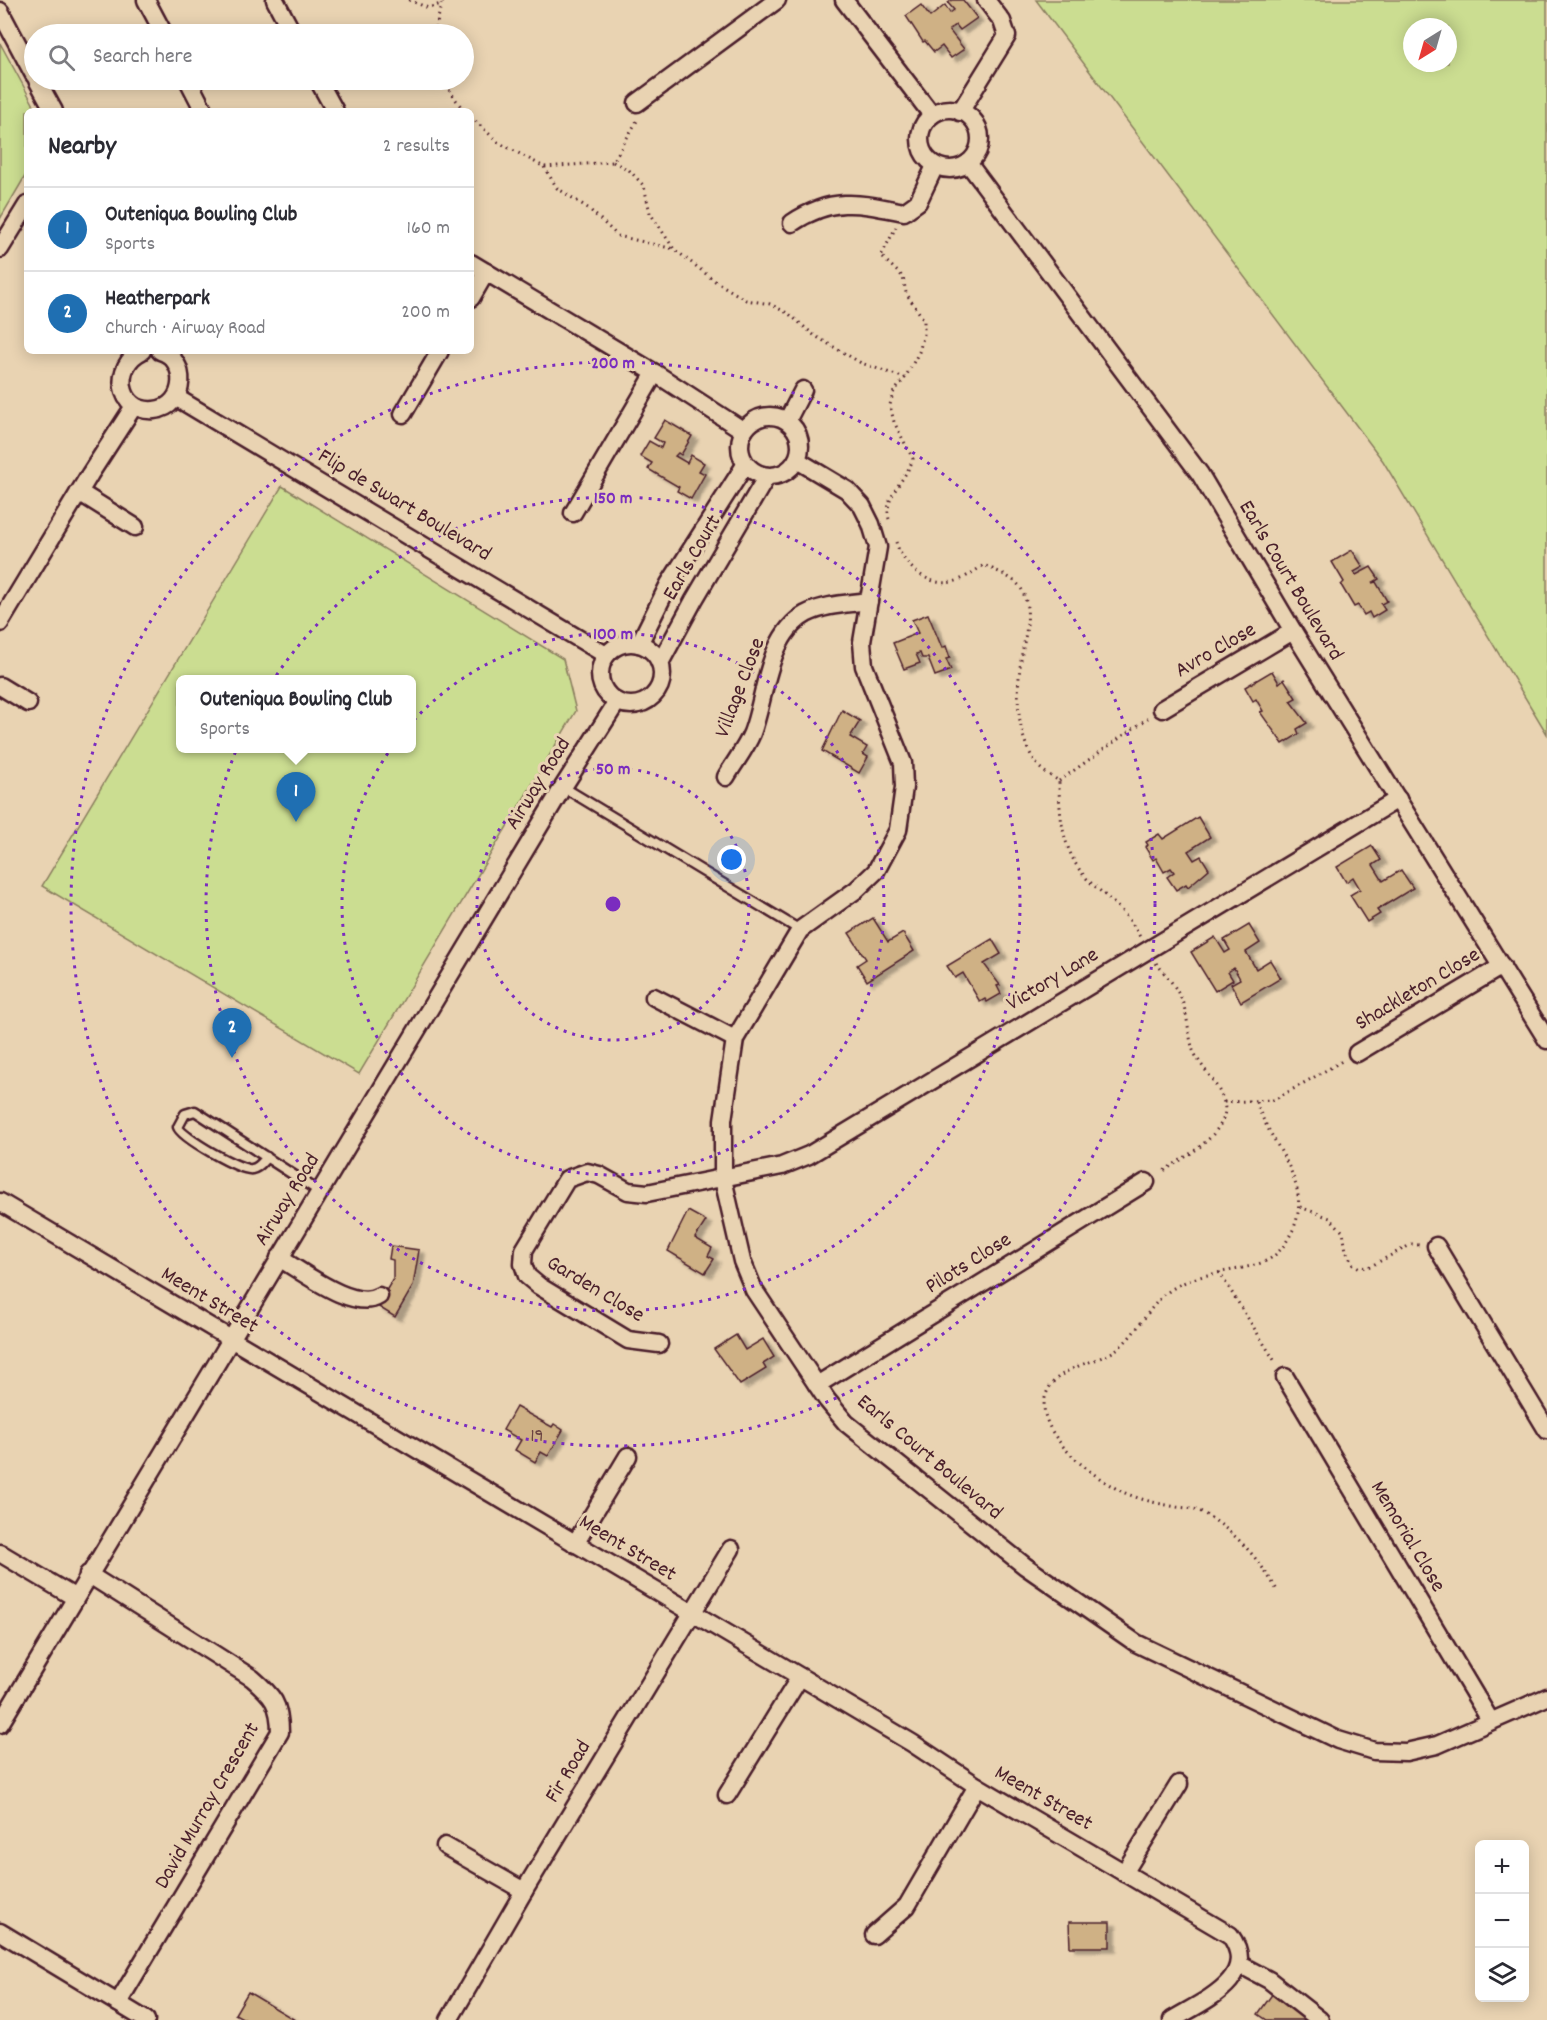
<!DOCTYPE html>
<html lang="en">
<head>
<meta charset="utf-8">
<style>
	:root { --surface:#fff; --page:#f2f2f3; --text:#2b2b33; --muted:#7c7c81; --line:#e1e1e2; --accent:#1f6fb2 }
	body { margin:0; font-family:Dekko,sans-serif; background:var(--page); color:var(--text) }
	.controls { position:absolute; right:18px; bottom:18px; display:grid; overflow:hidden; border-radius:9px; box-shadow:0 3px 15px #0003 }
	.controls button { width:54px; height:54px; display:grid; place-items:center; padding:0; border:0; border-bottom:2px solid var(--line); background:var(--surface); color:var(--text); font:30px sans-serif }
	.compass { position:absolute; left:1403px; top:18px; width:54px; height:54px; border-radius:50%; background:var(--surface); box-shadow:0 3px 15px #0003; rotate:217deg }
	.you { position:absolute; left:732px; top:860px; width:21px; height:21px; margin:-15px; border:4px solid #fff; border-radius:50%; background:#1a73e8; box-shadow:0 0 0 9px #1a73e833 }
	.badge { display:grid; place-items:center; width:39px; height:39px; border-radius:50%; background:var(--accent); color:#fff; font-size:20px; font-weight:700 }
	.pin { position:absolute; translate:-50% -50px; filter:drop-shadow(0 2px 3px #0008) }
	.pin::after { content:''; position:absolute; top:32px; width:21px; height:18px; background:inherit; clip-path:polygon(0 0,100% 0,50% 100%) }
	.popup { position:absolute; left:176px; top:675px; width:240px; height:78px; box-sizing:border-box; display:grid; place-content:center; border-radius:9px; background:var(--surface); filter:drop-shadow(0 2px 4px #0005); font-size:20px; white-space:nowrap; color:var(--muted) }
	.popup b { font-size:22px; color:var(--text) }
	.popup::after { content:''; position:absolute; left:50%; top:100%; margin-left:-12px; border:12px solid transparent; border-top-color:var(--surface) }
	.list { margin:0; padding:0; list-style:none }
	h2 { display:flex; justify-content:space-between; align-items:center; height:78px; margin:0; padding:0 24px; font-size:26px }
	h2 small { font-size:20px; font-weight:400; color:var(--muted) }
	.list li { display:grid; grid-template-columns:39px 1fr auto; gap:18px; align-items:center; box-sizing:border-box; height:84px; padding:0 24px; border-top:2px solid var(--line) }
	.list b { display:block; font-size:22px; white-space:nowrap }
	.list p { margin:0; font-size:20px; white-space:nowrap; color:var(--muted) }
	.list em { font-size:20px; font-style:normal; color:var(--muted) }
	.icon { flex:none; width:33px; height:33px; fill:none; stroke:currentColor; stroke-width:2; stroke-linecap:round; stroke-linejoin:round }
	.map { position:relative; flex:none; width:1547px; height:2020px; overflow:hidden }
	.search { position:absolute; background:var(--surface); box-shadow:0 3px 15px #0003; left:24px; top:24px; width:450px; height:66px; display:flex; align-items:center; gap:15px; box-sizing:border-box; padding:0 21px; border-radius:33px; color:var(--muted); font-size:22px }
	.panel { position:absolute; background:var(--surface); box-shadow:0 3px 15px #0003; left:24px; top:108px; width:450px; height:246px; border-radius:9px }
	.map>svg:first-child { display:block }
	.green { fill:#cbdd91; stroke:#8a7e5e; stroke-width:1.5; fill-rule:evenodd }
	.building { fill:#cfb185; stroke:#4a1f2b; stroke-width:1.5; filter:url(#shadow) }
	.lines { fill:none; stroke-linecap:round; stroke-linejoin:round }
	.service-casing { stroke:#4a1f2b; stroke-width:13 }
	.minor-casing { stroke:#4a1f2b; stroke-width:21 }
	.path { stroke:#4a1f2b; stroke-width:3; stroke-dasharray:1.5 4.5; stroke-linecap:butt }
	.service { stroke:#e9d3b2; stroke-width:8 }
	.minor { stroke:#e9d3b2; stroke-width:16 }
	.ring { fill:none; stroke:#7b2cbf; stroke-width:3; stroke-dasharray:3 6 }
	.labels { text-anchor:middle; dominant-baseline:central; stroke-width:6; stroke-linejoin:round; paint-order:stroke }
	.number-label { font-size:20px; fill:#6b4442 }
	.street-label { font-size:22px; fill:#4a1f2b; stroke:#e9d3b2 }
	.centre { fill:#7b2cbf; stroke:#e9d3b2; stroke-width:3 }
	.ring-label { font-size:18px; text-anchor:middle; font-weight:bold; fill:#7b2cbf; stroke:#e9d3b2; stroke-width:6; stroke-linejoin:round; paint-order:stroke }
</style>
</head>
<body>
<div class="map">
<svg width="1547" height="2020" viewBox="0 0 1547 2020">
	<defs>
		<filter id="shadow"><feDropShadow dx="6" dy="4" stdDeviation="1.5" flood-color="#0004"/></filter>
	</defs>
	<rect width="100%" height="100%" fill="#e9d3b2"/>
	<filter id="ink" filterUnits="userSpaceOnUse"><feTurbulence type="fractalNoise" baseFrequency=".0167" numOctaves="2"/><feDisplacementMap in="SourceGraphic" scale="12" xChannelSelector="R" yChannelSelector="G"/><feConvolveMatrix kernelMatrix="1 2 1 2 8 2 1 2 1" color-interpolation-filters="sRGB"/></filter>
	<g filter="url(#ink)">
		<g class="green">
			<path d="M 1036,0 L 1547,0 L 1547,734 L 1383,461 ZM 1412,27 L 1448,27 L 1448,63 L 1412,63 Z"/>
			<path d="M 0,43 L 37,111 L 27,111 L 27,173 L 0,219 Z"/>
			<path d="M 282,486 L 563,659 L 576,711 L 359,1074 L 42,886 ZM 180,680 L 412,680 L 412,748 L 180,748 Z"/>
		</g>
		<g class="building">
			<path d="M 952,0 L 963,0 L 977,18 L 960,30 L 956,25 L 949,30 L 964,49 L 951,58 L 942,46 L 934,52 L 925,41 L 923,42 L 906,16 L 921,5 L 930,17 L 945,5 L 950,13 L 954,10 L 948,3 Z"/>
			<path d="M 665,420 L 692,436 L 681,455 L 678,453 L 675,456 L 687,463 L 691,455 L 704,463 L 699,471 L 705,474 L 691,499 L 677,491 L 679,487 L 648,469 L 652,463 L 640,456 L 649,441 L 661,448 L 663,443 L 654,438 Z"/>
			<path d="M 1352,550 L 1363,567 L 1354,572 L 1356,575 L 1371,567 L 1379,579 L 1372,583 L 1376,582 L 1387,601 L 1381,604 L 1385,610 L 1372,618 L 1369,612 L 1364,615 L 1358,605 L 1354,607 L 1341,585 L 1344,582 L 1332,562 Z"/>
			<path d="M 928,614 L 942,648 L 946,646 L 950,658 L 946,659 L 951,670 L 935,676 L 928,658 L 922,658 L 920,653 L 916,654 L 920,663 L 904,669 L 893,643 L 918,633 L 912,620 Z"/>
			<path d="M 1272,671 L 1279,683 L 1284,679 L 1296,698 L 1290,701 L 1307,723 L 1297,729 L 1299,734 L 1283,744 L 1260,712 L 1263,711 L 1256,699 L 1253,701 L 1245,687 Z"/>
			<path d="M 842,710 L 860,721 L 850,737 L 867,747 L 863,754 L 868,757 L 859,773 L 822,751 Z"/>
			<path d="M 1198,817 L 1210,837 L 1188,851 L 1194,860 L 1201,856 L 1209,869 L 1188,887 L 1186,884 L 1176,890 L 1167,877 L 1174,872 L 1171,868 L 1164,872 L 1156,858 L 1153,860 L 1145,847 L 1148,845 L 1146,842 L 1159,834 L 1163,839 Z"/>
			<path d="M 1372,846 L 1381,860 L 1373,865 L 1383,881 L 1401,870 L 1413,888 L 1377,910 L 1380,914 L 1367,922 L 1350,895 L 1360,889 L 1353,877 L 1346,882 L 1337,867 Z"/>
			<path d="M 873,918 L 888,942 L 903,933 L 914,951 L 867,981 L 857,965 L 866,959 L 849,933 Z"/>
			<path d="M 1249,925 L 1260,943 L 1246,952 L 1256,969 L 1270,960 L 1281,978 L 1241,1002 L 1231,984 L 1240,979 L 1234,968 L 1228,972 L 1233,980 L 1215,991 L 1191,952 L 1215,937 L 1225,953 L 1230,950 L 1224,940 Z"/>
			<path d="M 992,939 L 1001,954 L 984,964 L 1000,985 L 997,986 L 1001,994 L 987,1002 L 985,999 L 980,1002 L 963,973 L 955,978 L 947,966 Z"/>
			<path d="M 688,1211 L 706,1221 L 695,1238 L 712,1248 L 708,1256 L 714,1259 L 705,1273 L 668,1251 Z"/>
			<path d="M 391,1246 L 419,1250 L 413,1286 L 395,1317 L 377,1306 L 393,1279 L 393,1260 L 389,1259 Z"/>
			<path d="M 736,1335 L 745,1350 L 763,1339 L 774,1357 L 763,1364 L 766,1369 L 740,1385 L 714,1349 Z"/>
			<path d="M 516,1407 L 552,1427 L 554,1424 L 563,1430 L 548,1456 L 541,1452 L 535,1462 L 515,1450 L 521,1440 L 503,1430 Z"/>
			<path d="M 1069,1922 L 1110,1922 L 1110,1947 L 1070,1947 Z"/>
			<path d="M 248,1992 L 295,2020 L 246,2020 L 235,2014 Z"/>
			<path d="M 1273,1993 L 1306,2017 L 1304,2020 L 1267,2020 L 1258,2014 Z"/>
		</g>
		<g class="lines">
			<g class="service-casing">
				<g id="service">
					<path d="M 563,787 L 800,930"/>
					<path d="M 267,1157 C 263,1161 259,1168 252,1169 C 242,1172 181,1137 178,1127 L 185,1114 L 195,1111 L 320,1192"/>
				</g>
			</g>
			<g class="minor-casing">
				<g id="minor">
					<path d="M 146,0 L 164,34"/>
					<path d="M 275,0 L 293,34"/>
					<path d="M 844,0 L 932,115"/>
					<path d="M 0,11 L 34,75"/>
					<path d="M 37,80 L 54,111"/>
					<path d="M 188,80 L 204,111"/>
					<path d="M 318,80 L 335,111"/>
					<path d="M 637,103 L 777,0"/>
					<circle cx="950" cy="139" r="30"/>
					<path d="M 960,112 L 1007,36 L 1002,21 L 986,0"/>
					<path d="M 968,163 L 1200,474 L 1293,631 L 1547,1040"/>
					<path d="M 792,223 C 833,196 859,203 904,212 L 918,202 L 935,166"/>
					<path d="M 0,249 L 27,205"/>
					<path d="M 471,263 L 655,373 L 744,431"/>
					<path d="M 471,298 L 486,272"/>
					<path d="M 142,351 C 112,365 117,413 154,410 C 188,407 188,358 160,351"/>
					<path d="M 177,398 L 606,655"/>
					<path d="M 403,414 L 440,351"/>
					<circle cx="770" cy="446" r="30"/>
					<path d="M 787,421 L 803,390"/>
					<path d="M 797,460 L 847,490 L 862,506 L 871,524 L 878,547 L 862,642 L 864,666 L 903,763 L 904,787 L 898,830 L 876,871 L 856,890 L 800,930 L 735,1039 L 723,1120 L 723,1179 L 742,1261 L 754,1290 L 827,1400 L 846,1423 L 1025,1566 L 1136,1643 L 1338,1740 L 1374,1751 L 1406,1752 L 1437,1745 L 1547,1697"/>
					<path d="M 79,492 L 135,527"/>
					<path d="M 573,513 L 655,373"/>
					<path d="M 0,623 L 90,474 L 134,406"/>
					<circle cx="631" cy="674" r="31"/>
					<path d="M 639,644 L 669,584 L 745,465"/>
					<path d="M 660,663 L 694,600 L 767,476"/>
					<path d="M 0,686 L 28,703"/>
					<path d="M 1162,709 L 1293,631"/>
					<path d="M 726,777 C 734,763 746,748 752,733 C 766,696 767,636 806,614 C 825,604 848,604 869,601"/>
					<path d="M 654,997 L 735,1039"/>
					<path d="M 1357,1053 L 1502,966"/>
					<path d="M 0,1202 L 912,1743 L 977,1786 L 1230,1935 C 1261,1978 1203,2001 1172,2020"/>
					<path d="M 1436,1246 L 1547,1430"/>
					<path d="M 279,1258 C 302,1271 354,1312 379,1296"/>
					<path d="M 659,1344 L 628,1340 L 539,1286 L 527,1276 L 523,1264 L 524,1250 L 567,1179 L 587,1172 L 599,1175 L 628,1191 L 647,1193 L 782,1166 L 809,1155 L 1398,799"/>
					<path d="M 1285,1377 L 1490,1720"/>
					<path d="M 817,1385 L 1146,1182"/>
					<path d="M 575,1544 L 628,1456"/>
					<path d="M 0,1553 L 74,1597"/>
					<path d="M 88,1574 L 252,1678 C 273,1696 280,1704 280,1732 L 118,2003"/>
					<path d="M 0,1724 L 563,787 L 617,702"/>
					<path d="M 727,1795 L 800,1677"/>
					<path d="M 445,1846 L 524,1891"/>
					<path d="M 1124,1873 L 1179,1784"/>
					<path d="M 0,1932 L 146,2020"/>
					<path d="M 874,1935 L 907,1906 L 977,1786"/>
					<path d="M 1239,1964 L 1269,1980 L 1320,2020"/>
					<path d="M 449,2020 L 524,1891 L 731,1549"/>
				</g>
			</g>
			<g class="path">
				<path d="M 409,0 L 428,8 L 441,4 L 444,0"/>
				<path d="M 435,34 L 441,4"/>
				<path d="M 442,80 L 464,111"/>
				<path d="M 471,117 L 498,142 L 544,167 L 613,162 L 638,119"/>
				<path d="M 613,162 L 629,170 L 644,186 L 650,213 L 674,249 L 715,281 L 746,300 L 770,304 L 789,314 L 815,336 L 861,363 L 905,378"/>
				<path d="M 544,167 L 557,188 L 588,208 L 618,236 L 674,249"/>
				<path d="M 889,519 C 883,497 906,480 913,459 L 894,422 L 890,405 L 893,393 L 905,378 L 919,352 L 924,334 L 924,320 L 906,293 L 903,277 L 881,256 L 896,227"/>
				<path d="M 896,542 C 903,567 932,591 959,580 C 968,576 976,570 984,565 C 996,571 1016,578 1022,590 C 1032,611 1026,633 1022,653 C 1016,690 1014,738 1040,768 C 1045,773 1053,777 1059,781 C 1059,817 1063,856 1090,882 C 1110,900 1128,913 1140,937"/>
				<path d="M 1059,781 L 1148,718"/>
				<path d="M 1156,963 C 1166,975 1176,986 1182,1001 C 1188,1016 1188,1034 1193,1050 C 1201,1070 1233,1096 1223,1119 C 1212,1144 1182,1158 1161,1173"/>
				<path d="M 1224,1102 L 1274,1100 L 1344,1060"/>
				<path d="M 1256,1102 C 1271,1147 1320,1188 1288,1239 C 1281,1251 1272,1260 1258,1264 C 1229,1273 1199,1272 1172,1289 C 1146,1306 1137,1339 1109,1354 C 1087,1365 1052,1369 1045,1398 C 1036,1435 1095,1479 1125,1493 C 1141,1500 1160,1504 1177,1507 C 1186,1508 1196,1508 1203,1513 C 1236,1532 1258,1558 1277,1590"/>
				<path d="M 1300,1207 L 1330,1218 L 1343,1232 L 1346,1251 L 1353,1264 L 1360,1268 L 1371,1266 L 1412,1244 L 1419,1245"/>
				<path d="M 1219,1272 L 1276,1363"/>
			</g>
			<use href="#service" class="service"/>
			<use href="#minor" class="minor"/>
		</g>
	</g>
	<g class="ring">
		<circle cx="613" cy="904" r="136"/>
		<circle cx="613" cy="904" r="271"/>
		<circle cx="613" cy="904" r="407"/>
		<circle cx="613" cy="904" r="542"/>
	</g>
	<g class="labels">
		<g class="number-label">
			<text x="537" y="1437">19</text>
		</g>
		<g class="street-label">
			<text transform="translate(404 506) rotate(31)">Flip de Swart Boulevard</text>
			<text transform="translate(693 558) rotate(-60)">Earls Court</text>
			<text transform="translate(1290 581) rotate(59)">Earls Court Boulevard</text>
			<text transform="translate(1216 651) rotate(-30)">Avro Close</text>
			<text transform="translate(741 688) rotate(-69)">Village Close</text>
			<text transform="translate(539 784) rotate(-58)">Airway Road</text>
			<text transform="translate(1053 980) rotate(-31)">Victory Lane</text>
			<text transform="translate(1418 990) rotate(-31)">Shackleton Close</text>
			<text transform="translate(288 1200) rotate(-58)">Airway Road</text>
			<text transform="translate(969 1264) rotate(-32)">Pilots Close</text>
			<text transform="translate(595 1290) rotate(31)">Garden Close</text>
			<text transform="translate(209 1301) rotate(31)">Meent Street</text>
			<text transform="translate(929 1458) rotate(40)">Earls Court Boulevard</text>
			<text transform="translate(1407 1537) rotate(59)">Memorial Close</text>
			<text transform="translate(627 1549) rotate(31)">Meent Street</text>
			<text transform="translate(569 1772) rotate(-59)">Fir Road</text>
			<text transform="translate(1043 1799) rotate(30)">Meent Street</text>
			<text transform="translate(208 1806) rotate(-60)">David Murray Crescent</text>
		</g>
	</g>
	<circle cx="613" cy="904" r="9" class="centre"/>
	<g class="ring-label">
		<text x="613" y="368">200 m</text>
		<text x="613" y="503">150 m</text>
		<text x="613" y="639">100 m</text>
		<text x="613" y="774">50 m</text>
	</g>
</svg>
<div class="controls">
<button>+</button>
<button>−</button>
<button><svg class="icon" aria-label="layers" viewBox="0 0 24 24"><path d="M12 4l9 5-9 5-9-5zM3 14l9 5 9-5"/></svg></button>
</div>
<svg class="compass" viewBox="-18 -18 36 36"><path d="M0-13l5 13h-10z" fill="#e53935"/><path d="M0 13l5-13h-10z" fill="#7c7c81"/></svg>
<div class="you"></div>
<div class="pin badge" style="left:296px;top:822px">1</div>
<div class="popup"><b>Outeniqua Bowling Club</b>Sports</div>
<div class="pin badge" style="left:232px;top:1058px">2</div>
<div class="search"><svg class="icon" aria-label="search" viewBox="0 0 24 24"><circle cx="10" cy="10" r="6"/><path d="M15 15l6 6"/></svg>Search here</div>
<section class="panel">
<h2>Nearby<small>2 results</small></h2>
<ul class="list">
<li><span class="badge">1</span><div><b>Outeniqua Bowling Club</b><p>Sports</p></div><em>160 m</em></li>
<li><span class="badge">2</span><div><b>Heatherpark</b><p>Church · Airway Road</p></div><em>200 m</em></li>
</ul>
</section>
</div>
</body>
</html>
